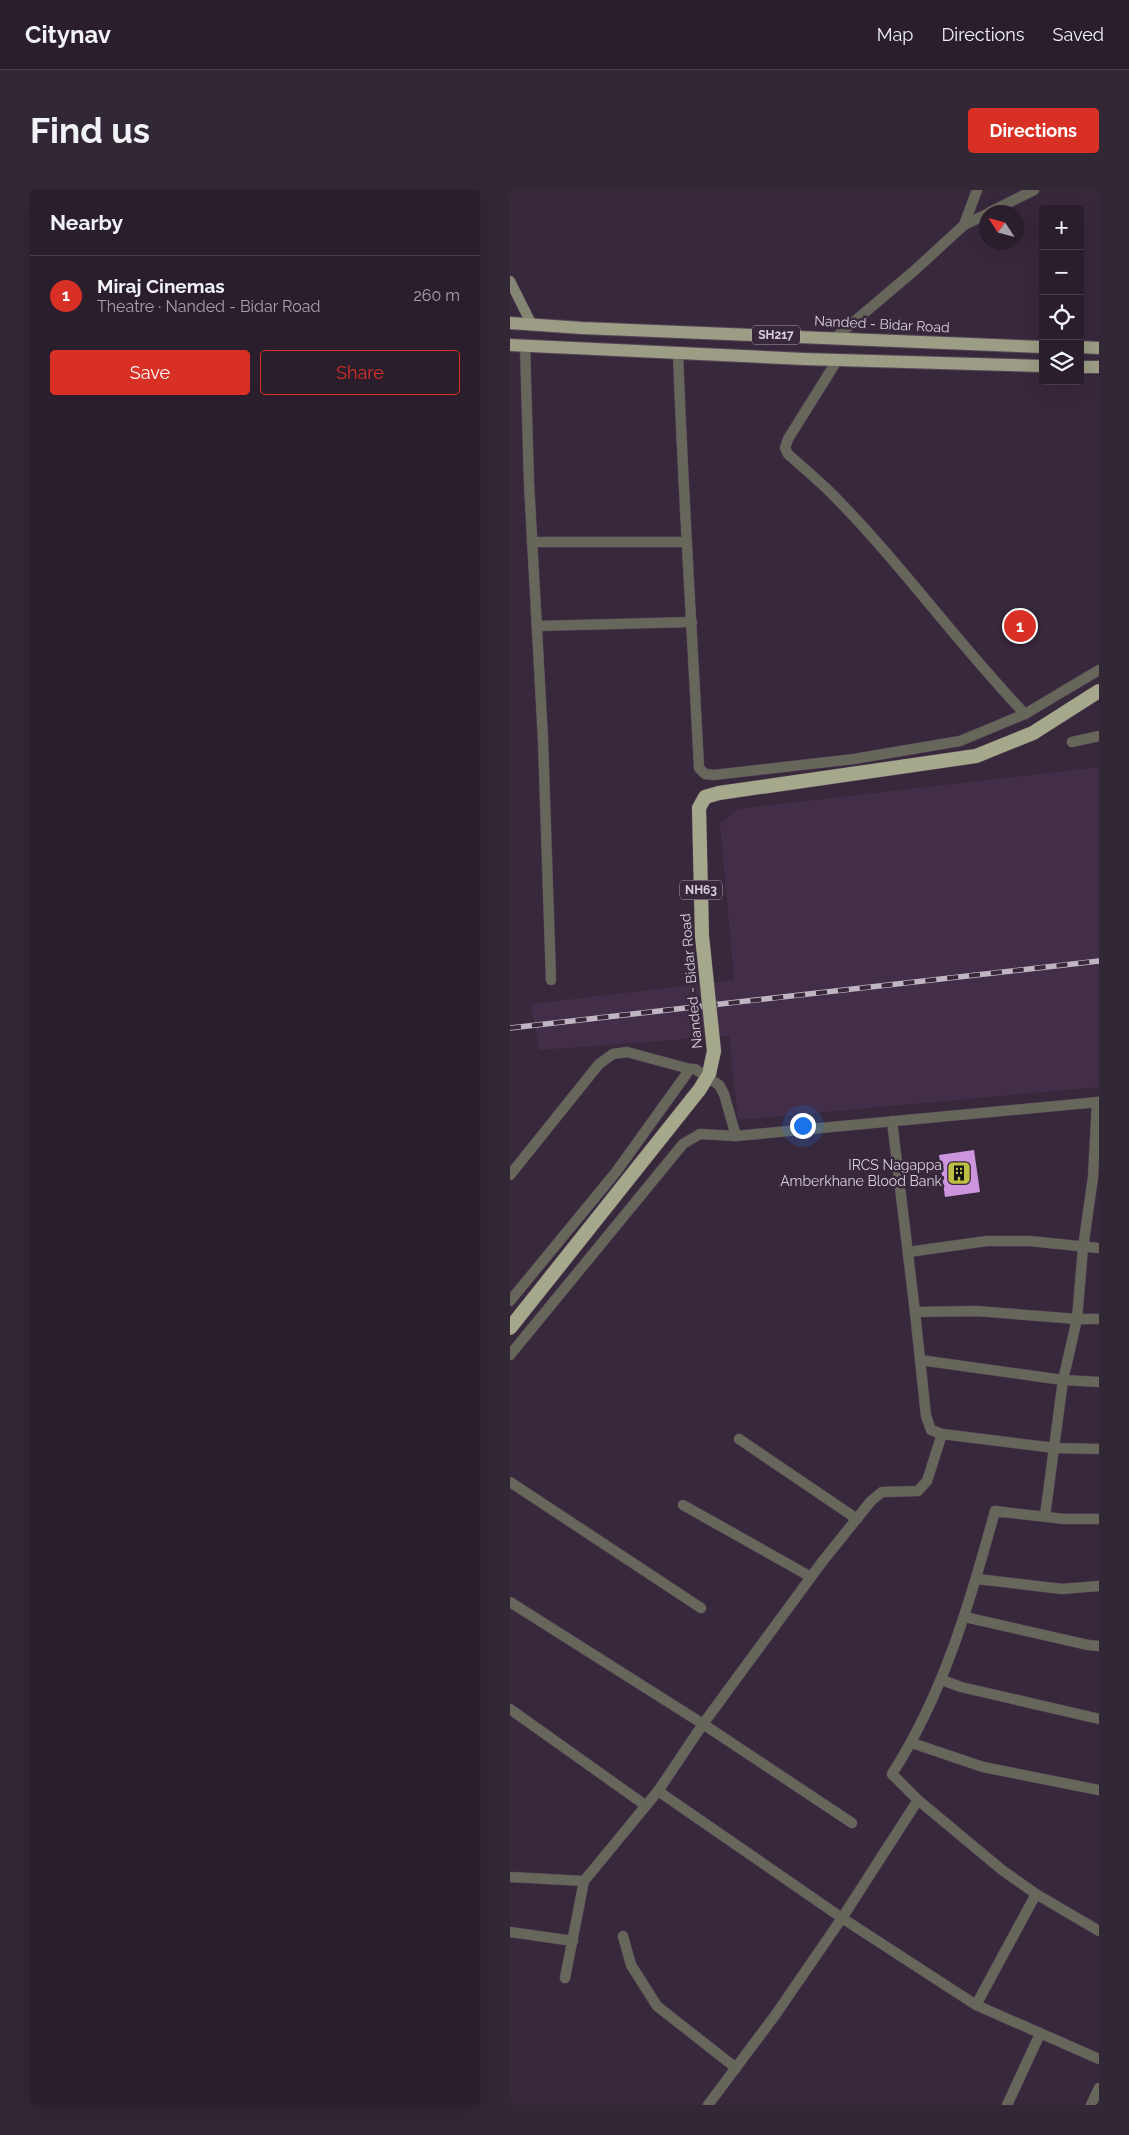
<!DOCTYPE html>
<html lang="en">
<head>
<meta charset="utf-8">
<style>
	:root { --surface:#2a1e2d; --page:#322735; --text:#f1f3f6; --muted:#a5a2aa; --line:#463c49; --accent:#d93025 }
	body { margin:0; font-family:Raleway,sans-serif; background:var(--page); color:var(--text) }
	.controls { position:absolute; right:15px; top:15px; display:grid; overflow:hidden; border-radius:5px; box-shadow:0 5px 20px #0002 }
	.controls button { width:45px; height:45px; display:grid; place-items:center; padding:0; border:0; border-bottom:1px solid var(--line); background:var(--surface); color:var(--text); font:25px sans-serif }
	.compass { position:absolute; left:469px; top:15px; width:45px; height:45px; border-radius:50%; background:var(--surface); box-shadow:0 5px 20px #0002; rotate:306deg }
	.you { position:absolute; left:292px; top:935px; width:18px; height:18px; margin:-12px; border:4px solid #fff; border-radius:50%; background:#1a73e8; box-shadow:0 0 0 8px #1a73e833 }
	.badge { display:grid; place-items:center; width:32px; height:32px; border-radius:50%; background:var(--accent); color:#fff; font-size:16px; font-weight:700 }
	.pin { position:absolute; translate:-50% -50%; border:2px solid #fff; box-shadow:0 1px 5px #0006 }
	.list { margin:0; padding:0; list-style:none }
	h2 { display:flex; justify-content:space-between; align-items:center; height:65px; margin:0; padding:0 20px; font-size:21px }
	h2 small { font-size:16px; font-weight:400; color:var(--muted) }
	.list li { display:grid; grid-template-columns:32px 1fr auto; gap:15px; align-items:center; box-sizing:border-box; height:80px; padding:0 20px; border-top:1px solid var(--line) }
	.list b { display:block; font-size:19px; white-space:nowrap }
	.list p { margin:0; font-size:16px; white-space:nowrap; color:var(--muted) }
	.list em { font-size:16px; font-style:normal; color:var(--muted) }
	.actions { display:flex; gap:10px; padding:15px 20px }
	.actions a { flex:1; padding:11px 0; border:1px solid var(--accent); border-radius:5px; text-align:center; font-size:18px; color:var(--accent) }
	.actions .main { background:var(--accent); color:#fff }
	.icon { flex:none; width:28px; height:28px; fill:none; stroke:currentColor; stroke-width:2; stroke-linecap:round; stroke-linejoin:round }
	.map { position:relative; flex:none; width:589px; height:1915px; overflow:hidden; border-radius:5px }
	header { display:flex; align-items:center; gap:30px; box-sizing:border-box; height:70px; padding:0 25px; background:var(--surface); border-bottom:1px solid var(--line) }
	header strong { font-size:24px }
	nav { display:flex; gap:28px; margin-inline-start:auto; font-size:18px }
	.intro { display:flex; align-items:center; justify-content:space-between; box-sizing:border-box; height:120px; padding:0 30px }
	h1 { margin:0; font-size:35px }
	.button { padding:12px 22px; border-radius:5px; background:var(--accent); color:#fff; font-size:18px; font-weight:700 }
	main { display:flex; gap:30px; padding:0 30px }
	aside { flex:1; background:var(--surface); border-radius:5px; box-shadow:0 5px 20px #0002 }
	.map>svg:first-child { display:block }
	.built { fill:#422e48 }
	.building { fill:#cc95dd }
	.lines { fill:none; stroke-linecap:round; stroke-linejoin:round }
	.minor-casing { stroke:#554659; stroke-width:11 }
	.tertiary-casing { stroke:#554659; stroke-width:11 }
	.secondary-casing { stroke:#554659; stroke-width:11 }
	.primary-casing { stroke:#554659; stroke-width:14 }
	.minor { stroke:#66665a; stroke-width:10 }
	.tertiary { stroke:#66665a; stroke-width:10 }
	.secondary { stroke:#848572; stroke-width:10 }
	.primary { stroke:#9c9d84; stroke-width:12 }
	.rail-casing { stroke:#c0b5c3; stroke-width:5.5 }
	.rail { stroke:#38283c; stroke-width:4; stroke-dasharray:11; stroke-linecap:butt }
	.trunk-bridge-casing { stroke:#554659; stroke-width:15; stroke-linecap:butt }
	.trunk-bridge { stroke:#a6a88c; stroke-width:14 }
	.labels { text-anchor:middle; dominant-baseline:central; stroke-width:5; stroke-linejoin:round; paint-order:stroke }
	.shield { fill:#38283c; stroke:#a99dac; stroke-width:1 }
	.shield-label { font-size:12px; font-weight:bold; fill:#d9cfdc }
	.street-label { font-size:14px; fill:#d9cfdc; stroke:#38283c }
	.poi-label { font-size:14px; fill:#d9cfdc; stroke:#38283c; text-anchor:end }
</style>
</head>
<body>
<header>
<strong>Citynav</strong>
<nav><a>Map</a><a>Directions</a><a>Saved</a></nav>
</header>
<div class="intro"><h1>Find us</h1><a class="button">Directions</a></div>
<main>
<aside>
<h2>Nearby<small></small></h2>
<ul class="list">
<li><span class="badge">1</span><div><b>Miraj Cinemas</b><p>Theatre · Nanded - Bidar Road</p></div><em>260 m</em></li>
</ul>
<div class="actions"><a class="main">Save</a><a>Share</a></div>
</aside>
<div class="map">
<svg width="589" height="1915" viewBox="0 0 589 1915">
	<rect width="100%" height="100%" fill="#38283c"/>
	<path class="built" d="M 589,577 L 589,897 L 228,930 L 219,846 L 29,860 L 21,814 L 224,790 L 210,634 L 227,619 Z"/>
	<path class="building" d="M 464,960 L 470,1002 L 435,1007 L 429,965 Z"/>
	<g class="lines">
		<g class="minor-casing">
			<g id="minor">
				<path d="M 480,22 L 524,0"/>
				<path d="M 454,35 L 477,24"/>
				<path d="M 326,147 L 405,80 L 454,35 L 467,0"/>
				<path d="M 15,155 L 19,293 L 33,550 L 41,790"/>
				<path d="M 168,163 C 173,302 182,439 189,578 L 195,584 L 204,585 L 344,569 L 450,551 L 515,524 L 589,480"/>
				<path d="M 328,169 L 278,249 L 275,258 L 278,264 C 292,277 307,289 321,303 C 390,372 447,453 515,524"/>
				<path d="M 22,352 L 176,352"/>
				<path d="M 27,436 L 182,432"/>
				<path d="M 562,552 L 589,546"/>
				<path d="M 382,931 L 405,1122 L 416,1226 L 421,1240 L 432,1244 L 545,1258 L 589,1259"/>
				<path d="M 0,985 L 89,874 L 103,864 L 117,862 L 180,879"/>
				<path d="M 398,1062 L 477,1051 L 519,1051 L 589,1058"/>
				<path d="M 0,1111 L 106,982 L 180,879 L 185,879 L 209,895 L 214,904 L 226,946"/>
				<path d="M 405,1122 L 466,1121 L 567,1129 L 589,1129"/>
				<path d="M 410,1170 L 553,1190 L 589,1192"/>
				<path d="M 229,1249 L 347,1329"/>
				<path d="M 0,1292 L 191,1418"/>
				<path d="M 173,1315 L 301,1387"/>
				<path d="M 535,1326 L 553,1190 L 567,1129 L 573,1058 L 583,987 L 587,912"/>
				<path d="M 589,1329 L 554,1329 L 485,1321 C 460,1412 434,1503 382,1584 L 408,1610 L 492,1680 L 526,1704 L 589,1741"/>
				<path d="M 467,1389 L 552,1399 L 589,1396"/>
				<path d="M 0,1412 L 193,1534 L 342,1633"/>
				<path d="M 455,1427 L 578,1455 L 589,1456"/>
				<path d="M 432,1490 L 451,1497 L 589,1529"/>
				<path d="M 0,1519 L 135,1615"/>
				<path d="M 402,1553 L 473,1577 L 589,1600"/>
				<path d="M 148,1601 L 332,1728 L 466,1815 L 589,1869"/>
				<path d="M 0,1687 L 74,1691"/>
				<path d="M 0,1742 L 63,1751"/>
				<path d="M 113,1746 L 121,1775 L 147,1816 L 226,1878"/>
				<path d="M 55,1788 L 74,1691 L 148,1601 L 193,1534 L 312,1372 L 361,1311 L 372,1302 L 408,1301 L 417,1291 L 432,1244"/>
				<path d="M 466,1815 L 526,1704"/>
				<path d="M 198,1915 L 266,1824 L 332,1728 L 408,1610"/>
				<path d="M 497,1915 L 530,1844"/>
				<path d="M 581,1915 L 589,1898"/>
			</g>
		</g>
		<g class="tertiary-casing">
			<path id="tertiary" d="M 0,1165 L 173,954 L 190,944 L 226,946 L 589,912"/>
		</g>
		<g class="secondary-casing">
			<path id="secondary" d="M 0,91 L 21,133"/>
		</g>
		<g class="primary-casing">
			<g id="primary">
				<path d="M 0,133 L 72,138 L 533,157"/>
				<path d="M 0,155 L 294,169 L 533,176"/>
				<path d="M 570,157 L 589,158"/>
				<path d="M 570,177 L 589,177"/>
			</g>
		</g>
		<use href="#minor" class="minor"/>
		<use href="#tertiary" class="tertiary"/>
		<use href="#secondary" class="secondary"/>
		<use href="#primary" class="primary"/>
		<g class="rail-casing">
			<path id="rail" d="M 0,838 L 589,771"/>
		</g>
		<use href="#rail" class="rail"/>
		<g class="trunk-bridge-casing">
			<path id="trunk-bridge" d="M 0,1138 L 190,899 L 199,884 L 204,861 L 192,746 L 189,618 L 195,607 L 209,603 L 466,566 L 523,543 L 589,501"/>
		</g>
		<use href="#trunk-bridge" class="trunk-bridge"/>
	</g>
	<defs>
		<g id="building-square" transform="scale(1.25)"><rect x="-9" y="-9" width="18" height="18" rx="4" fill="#bebf42" stroke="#38283c"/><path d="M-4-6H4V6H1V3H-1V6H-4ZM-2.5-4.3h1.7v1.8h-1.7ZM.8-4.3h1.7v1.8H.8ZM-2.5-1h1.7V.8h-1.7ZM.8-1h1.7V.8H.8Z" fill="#111"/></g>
	</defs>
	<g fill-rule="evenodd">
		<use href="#building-square" x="449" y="983"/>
	</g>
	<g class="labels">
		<g class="shield">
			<rect x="242" y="135.5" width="48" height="19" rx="4"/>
			<rect x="170" y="690.5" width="42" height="19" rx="4"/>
		</g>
		<g class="shield-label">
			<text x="266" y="145">SH217</text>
			<text x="191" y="700">NH63</text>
		</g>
		<g class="street-label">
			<text transform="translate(372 134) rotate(3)">Nanded - Bidar Road</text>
			<text transform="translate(181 791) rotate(-95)">Nanded - Bidar Road</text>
		</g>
		<g class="poi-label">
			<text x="432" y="975">IRCS Nagappa<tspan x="432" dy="16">Amberkhane Blood Bank</tspan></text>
		</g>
	</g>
</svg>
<div class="controls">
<button>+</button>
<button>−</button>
<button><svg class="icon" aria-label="locate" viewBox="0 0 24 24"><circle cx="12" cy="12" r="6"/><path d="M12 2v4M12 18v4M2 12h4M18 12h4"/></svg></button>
<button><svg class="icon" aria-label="layers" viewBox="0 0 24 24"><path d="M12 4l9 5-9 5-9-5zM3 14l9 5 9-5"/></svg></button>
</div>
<svg class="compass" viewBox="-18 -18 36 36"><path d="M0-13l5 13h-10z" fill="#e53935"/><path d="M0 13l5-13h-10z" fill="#a5a2aa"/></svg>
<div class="you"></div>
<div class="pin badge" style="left:510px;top:436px">1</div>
</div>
</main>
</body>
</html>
